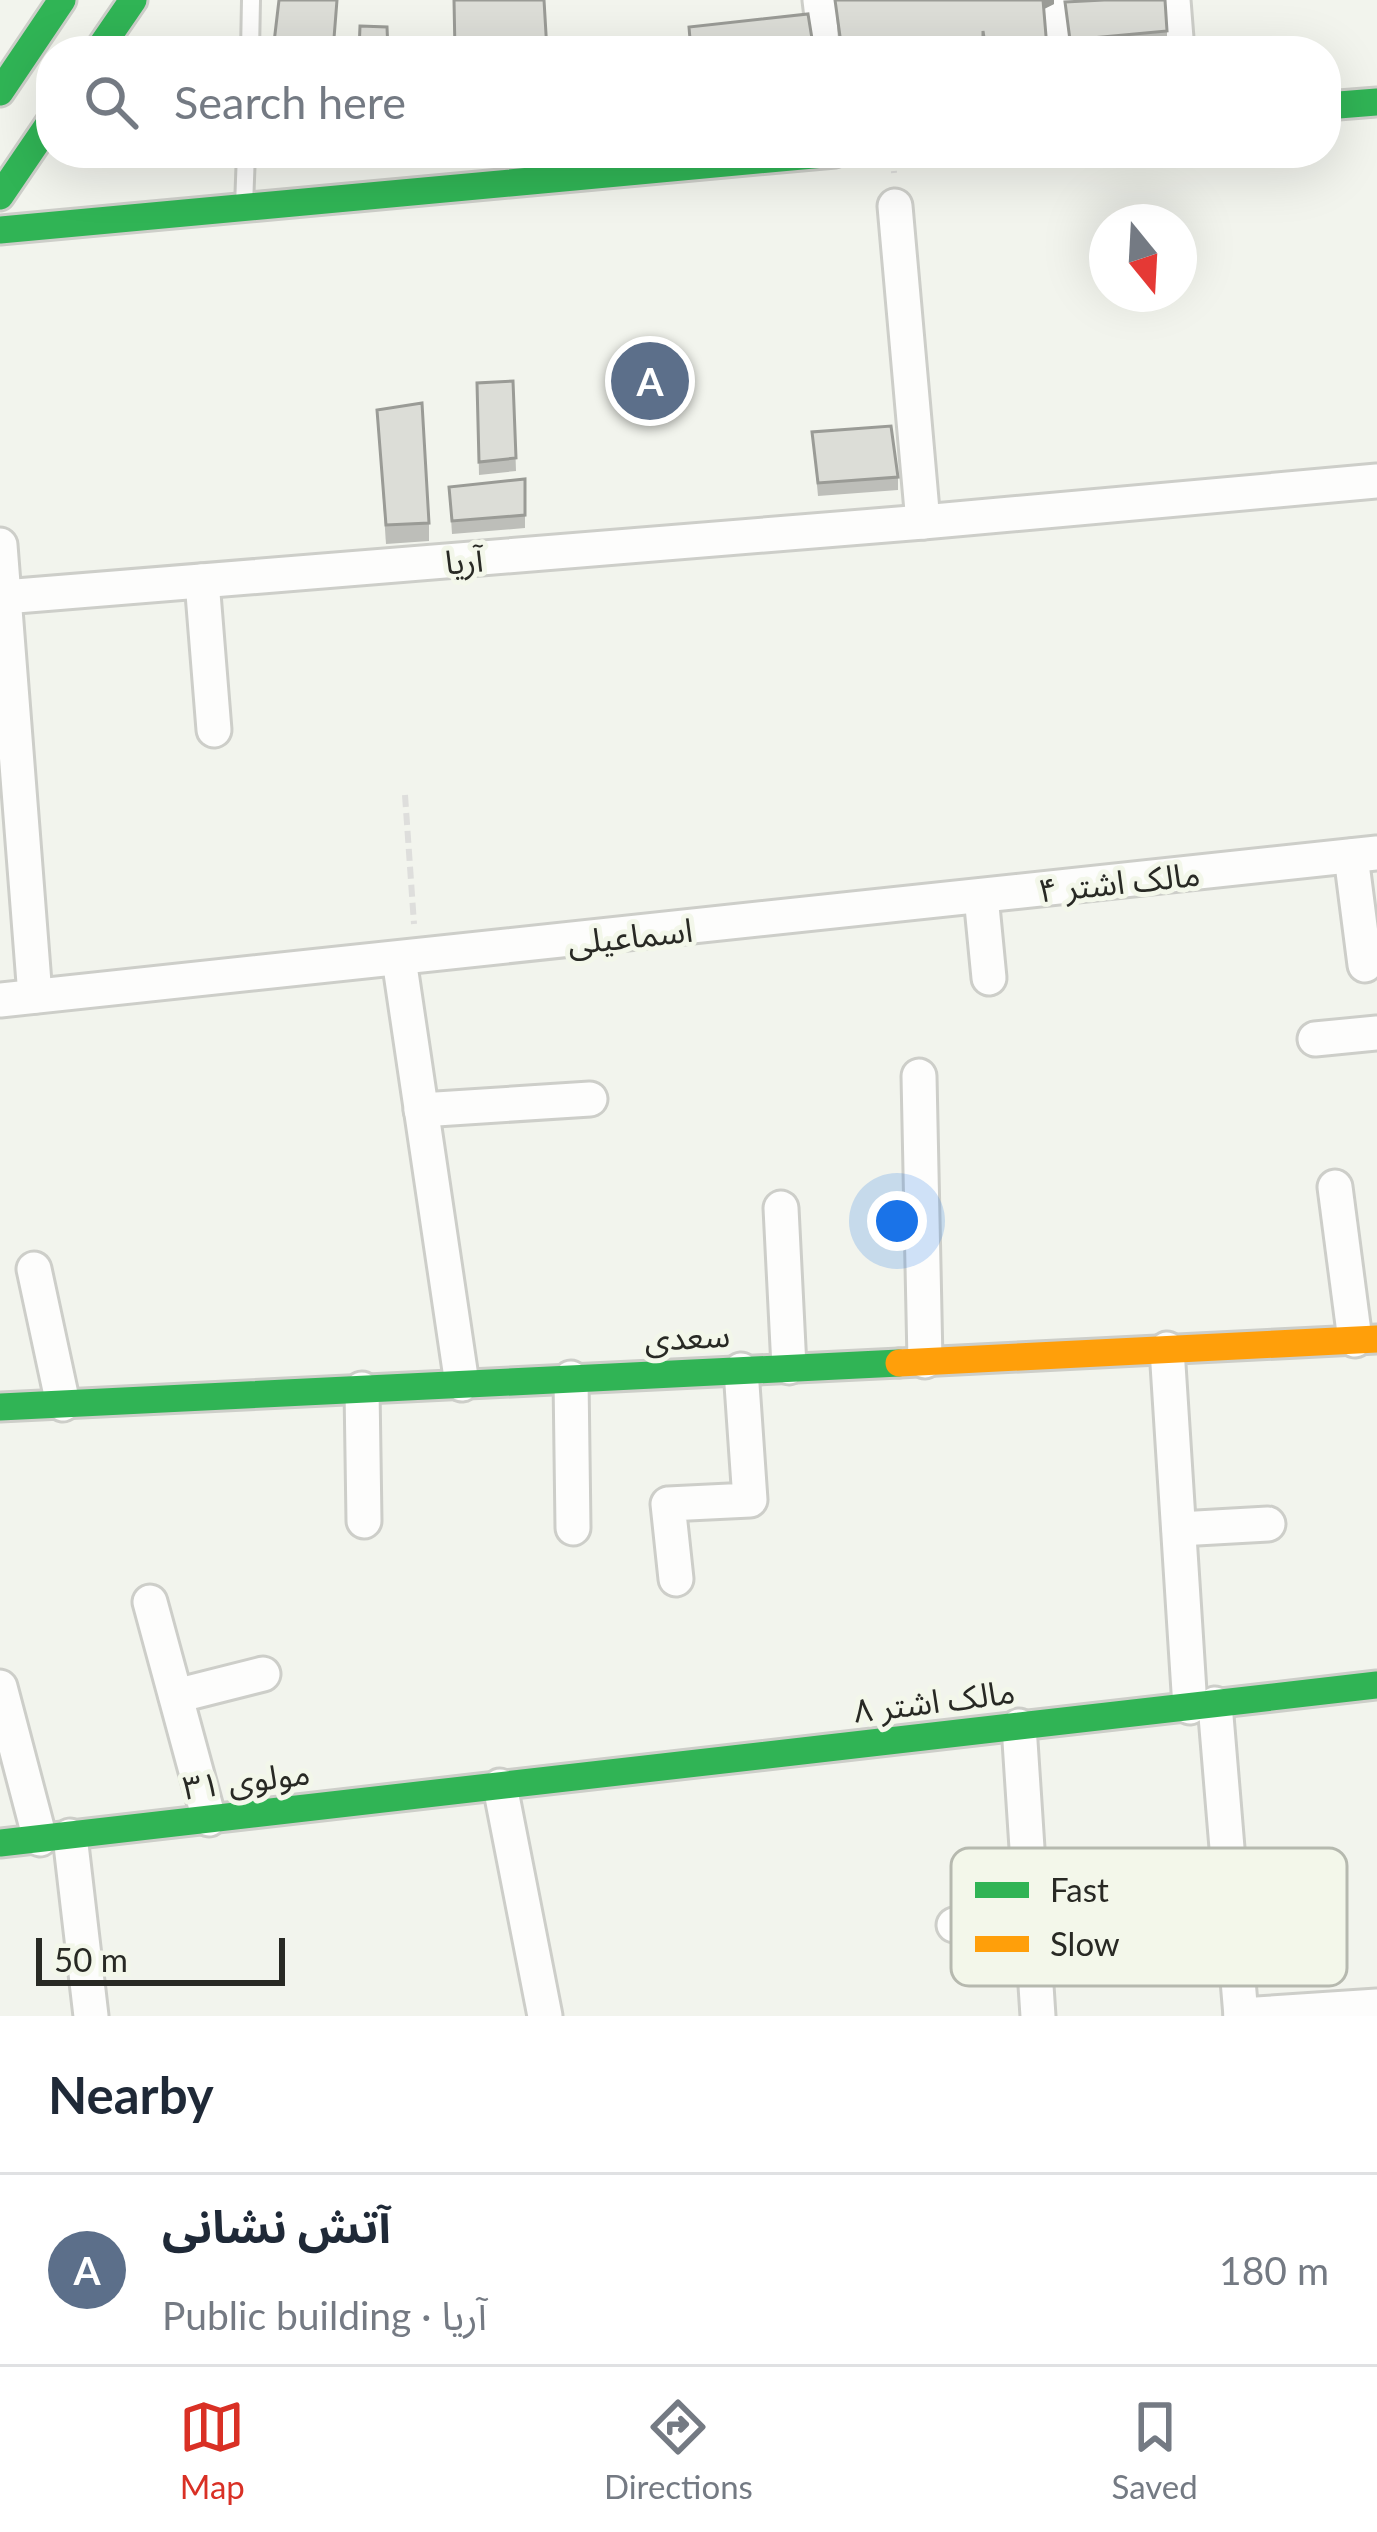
<!DOCTYPE html>
<html lang="en">
<head>
<meta charset="utf-8">
<style>
	:root { --surface:#fff; --page:#f6f6f7; --text:#1f2937; --muted:#747a83; --line:#e0e1e3; --accent:#d93025 }
	body { margin:0; font-family:Lato,"Noto Sans Arabic",sans-serif; background:var(--page); color:var(--text) }
	.compass { position:absolute; left:1089px; top:204px; width:108px; height:108px; border-radius:50%; background:var(--surface); box-shadow:0 12px 48px #0002; rotate:162deg }
	.scale { position:absolute; left:36px; bottom:30px; width:249px; box-sizing:border-box; padding-left:12px; border:6px solid #282924; border-top:0; font-size:33px; line-height:42px; white-space:nowrap; color:#282924; -webkit-text-stroke:9px #f3f7ea; paint-order:stroke }
	.you { position:absolute; left:897px; top:1221px; width:42px; height:42px; margin:-30px; border:9px solid #fff; border-radius:50%; background:#1a73e8; box-shadow:0 0 0 18px #1a73e833 }
	.badge { display:grid; place-items:center; width:78px; height:78px; border-radius:50%; background:var(--accent); color:#fff; font-size:39px; font-weight:700 }
	.pin { position:absolute; translate:-50% -50%; border:6px solid #fff; box-shadow:0 3px 12px #0006 }
	.list { margin:0; padding:0; list-style:none }
	h2 { display:flex; justify-content:space-between; align-items:center; height:156px; margin:0; padding:0 48px; font-size:51px }
	h2 small { font-size:39px; font-weight:400; color:var(--muted) }
	.list li { display:grid; grid-template-columns:78px 1fr auto; gap:36px; align-items:center; box-sizing:border-box; height:192px; padding:0 48px; border-top:3px solid var(--line) }
	.list b { display:block; font-size:45px; white-space:nowrap }
	.list p { margin:0; font-size:39px; white-space:nowrap; color:var(--muted) }
	.list em { font-size:39px; font-style:normal; color:var(--muted) }
	.icon { flex:none; width:66px; height:66px; fill:none; stroke:currentColor; stroke-width:2; stroke-linecap:round; stroke-linejoin:round }
	.map { position:relative; flex:none; width:1377px; height:2016px; overflow:hidden }
	.search { position:absolute; background:var(--surface); box-shadow:0 12px 48px #0002; left:36px; right:36px; top:36px; height:132px; display:flex; align-items:center; gap:30px; box-sizing:border-box; padding:0 42px; border-radius:48px; color:var(--muted); font-size:45px }
	.sheet { height:348px; background:var(--surface) }
	nav { display:flex; justify-content:space-around; align-items:center; box-sizing:border-box; height:168px; border-top:3px solid var(--line); background:var(--surface); font-size:33px; color:var(--muted) }
	nav a { display:grid; justify-items:center; gap:6px }
	nav .on { color:var(--accent) }
	.map>svg:first-child { display:block }
	.lines { fill:none; stroke-linecap:round; stroke-linejoin:round }
	.lane-casing { stroke:#cdcec9; stroke-width:22 }
	.street-casing { stroke:#cdcec9; stroke-width:39 }
	.fast-casing { stroke:#cdcec9; stroke-width:33 }
	.slow-casing { stroke:#cdcec9; stroke-width:33 }
	.path { stroke:#dededc; stroke-width:6; stroke-dasharray:12 6; stroke-linecap:butt }
	.lane { stroke:#fdfdfc; stroke-width:16 }
	.street { stroke:#fdfdfc; stroke-width:33 }
	.fast { stroke:#30b455; stroke-width:27 }
	.slow { stroke:#ff9f0a; stroke-width:27 }
	.wall { fill:#bdbeb9 }
	.shaded-wall { fill:#9a9b96 }
	.building { fill:#dcddd7; stroke:#9a9b96; stroke-width:3 }
	.labels { text-anchor:middle; dominant-baseline:central; stroke-width:10; stroke-linejoin:round; paint-order:stroke }
	.street-label { font-size:33px; fill:#282924; stroke:#f3f7ea }
	.key { fill:#f3f7ea; stroke:#b6b9af; stroke-width:3 }
	.key-label { font-size:33px; fill:#282924 }
</style>
</head>
<body>
<div class="map">
<svg width="1377" height="2016" viewBox="0 0 1377 2016">
	<rect width="100%" height="100%" fill="#f2f4ed"/>
	<g class="lines">
		<g class="lane-casing">
			<g id="lane">
				<path d="M 250,51 L 251,0"/>
				<path d="M 244,206 L 246,153"/>
			</g>
		</g>
		<g class="street-casing">
			<g id="street">
				<path d="M 820,0 L 826,51"/>
				<path d="M 1057,0 L 1061,51"/>
				<path d="M 1173,0 L 1177,51"/>
				<path d="M 895,206 L 923,522"/>
				<path d="M 0,545 L 35,996"/>
				<path d="M 202,581 L 214,730"/>
				<path d="M 4,597 L 923,522 L 1377,481"/>
				<path d="M 1351,856 L 1365,965"/>
				<path d="M 981,896 L 989,978"/>
				<path d="M 399,959 L 462,1384"/>
				<path d="M 0,1000 L 1377,853"/>
				<path d="M 1315,1039 L 1377,1033"/>
				<path d="M 919,1076 L 925,1361"/>
				<path d="M 421,1110 L 590,1099"/>
				<path d="M 1335,1187 L 1355,1340"/>
				<path d="M 781,1208 L 789,1367"/>
				<path d="M 34,1269 L 63,1404"/>
				<path d="M 1167,1349 L 1190,1707"/>
				<path d="M 571,1378 L 573,1528"/>
				<path d="M 362,1389 L 364,1521"/>
				<path d="M 1179,1529 L 1268,1524"/>
				<path d="M 676,1579 L 668,1504 L 750,1500 L 741,1370"/>
				<path d="M 150,1602 L 209,1819"/>
				<path d="M 0,1687 L 40,1839"/>
				<path d="M 176,1696 L 263,1674"/>
				<path d="M 1215,1704 L 1241,2016"/>
				<path d="M 1019,1726 L 1038,2016"/>
				<path d="M 500,1786 L 545,2016"/>
				<path d="M 70,1836 L 91,2016"/>
				<path d="M 954,1925 L 1032,1918"/>
				<path d="M 1241,2015 L 1377,2006"/>
			</g>
		</g>
		<g class="fast-casing">
			<g id="fast">
				<path d="M 98,51 L 133,0"/>
				<path d="M 0,92 L 62,0"/>
				<path d="M 1326,106 L 1377,102"/>
				<path d="M 0,196 L 51,121"/>
				<path d="M 0,230 L 835,153"/>
				<path d="M 0,1407 L 899,1363"/>
				<path d="M 0,1843 L 1377,1685"/>
			</g>
		</g>
		<g class="slow-casing">
			<path id="slow" d="M 899,1363 L 1377,1339"/>
		</g>
		<g class="path">
			<path d="M 893,153 L 894,173"/>
			<path d="M 405,795 L 414,924"/>
		</g>
		<use href="#lane" class="lane"/>
		<use href="#street" class="street"/>
		<use href="#fast" class="fast"/>
		<use href="#slow" class="slow"/>
	</g>
	<g class="wall">
		<path d="M 835,0 L 1054,0 L 1054,4 L 1044,9 L 1047,51 L 839,51 Z"/>
		<path d="M 1065,2 L 1167,31 L 1167,44 L 1092,51 L 1070,51 Z"/>
		<path d="M 513,381 L 516,471 L 479,475 L 477,383 Z"/>
		<path d="M 377,410 L 429,523 L 429,541 L 386,544 Z"/>
		<path d="M 812,432 L 898,477 L 898,490 L 818,496 Z"/>
		<path d="M 525,479 L 525,528 L 452,534 L 449,487 Z"/>
	</g>
	<path class="shaded-wall" d="M 1042,0 L 1054,0 L 1054,4 L 1042,10 Z"/>
	<g class="building">
		<path d="M 279,0 L 337,0 L 333,51 L 273,51 Z"/>
		<path d="M 454,0 L 544,0 L 547,51 L 455,51 Z"/>
		<path d="M 835,0 L 1043,0 L 1047,48 L 986,51 L 983,31 L 983,41 L 892,51 L 842,51 Z"/>
		<path d="M 1104,0 L 1165,0 L 1167,31 L 1070,40 L 1065,2 Z"/>
		<path d="M 808,14 L 814,51 L 691,51 L 689,27 Z"/>
		<path d="M 360,26 L 387,27 L 388,51 L 359,51 Z"/>
		<path d="M 614,47 L 615,51 L 580,51 Z"/>
		<path d="M 513,381 L 516,458 L 479,462 L 477,383 Z"/>
		<path d="M 422,403 L 429,523 L 386,525 L 377,410 Z"/>
		<path d="M 891,426 L 898,477 L 818,483 L 812,432 Z"/>
		<path d="M 525,479 L 525,515 L 452,521 L 449,487 Z"/>
	</g>
	<g class="labels">
		<g class="street-label">
			<text transform="translate(464 560) rotate(-5)">آریا</text>
			<text transform="translate(1119 881) rotate(-6)">مالک اشتر ۴</text>
			<text transform="translate(630 935) rotate(-6)">اسماعیلی</text>
			<text transform="translate(687 1336) rotate(-3)">سعدی</text>
			<text transform="translate(934 1700) rotate(-7)">مالک اشتر ۸</text>
			<text transform="translate(246 1779) rotate(-7)">مولوی ۳۱</text>
		</g>
	</g>
	<rect x="951" y="1848" width="396" height="138" rx="18" class="key"/>
	<rect x="975" y="1882" width="54" height="16" fill="#30b455"/>
	<rect x="975" y="1936" width="54" height="16" fill="#ff9f0a"/>
	<g class="key-label">
		<text x="1050" y="1902">Fast</text>
		<text x="1050" y="1956">Slow</text>
	</g>
</svg>
<svg class="compass" viewBox="-18 -18 36 36"><path d="M0-13l5 13h-10z" fill="#e53935"/><path d="M0 13l5-13h-10z" fill="#747a83"/></svg>
<div class="scale">50 m</div>
<div class="you"></div>
<div class="pin badge" style="left:650px;top:381px;background:#5c6f8a">A</div>
<div class="search"><svg class="icon" aria-label="search" viewBox="0 0 24 24"><circle cx="10" cy="10" r="6"/><path d="M15 15l6 6"/></svg>Search here</div>
</div>
<section class="sheet">
<h2>Nearby<small></small></h2>
<ul class="list">
<li><span class="badge" style="background:#5c6f8a">A</span><div><b>آتش نشانی</b><p>Public building · آریا</p></div><em>180 m</em></li>
</ul>
</section>
<nav>
<a class="on"><svg class="icon" aria-label="map" viewBox="0 0 24 24"><path d="M3 6l6-2 6 2 6-2v14l-6 2-6-2-6 2zM9 4v14M15 6v14"/></svg>Map</a>
<a><svg class="icon" aria-label="directions" viewBox="0 0 24 24"><path d="M12 3l9 9-9 9-9-9zM9 14v-3h6M13 9l2 2-2 2"/></svg>Directions</a>
<a><svg class="icon" aria-label="saved" viewBox="0 0 24 24"><path d="M7 4h10v16l-5-4-5 4z"/></svg>Saved</a>
</nav>
</body>
</html>
